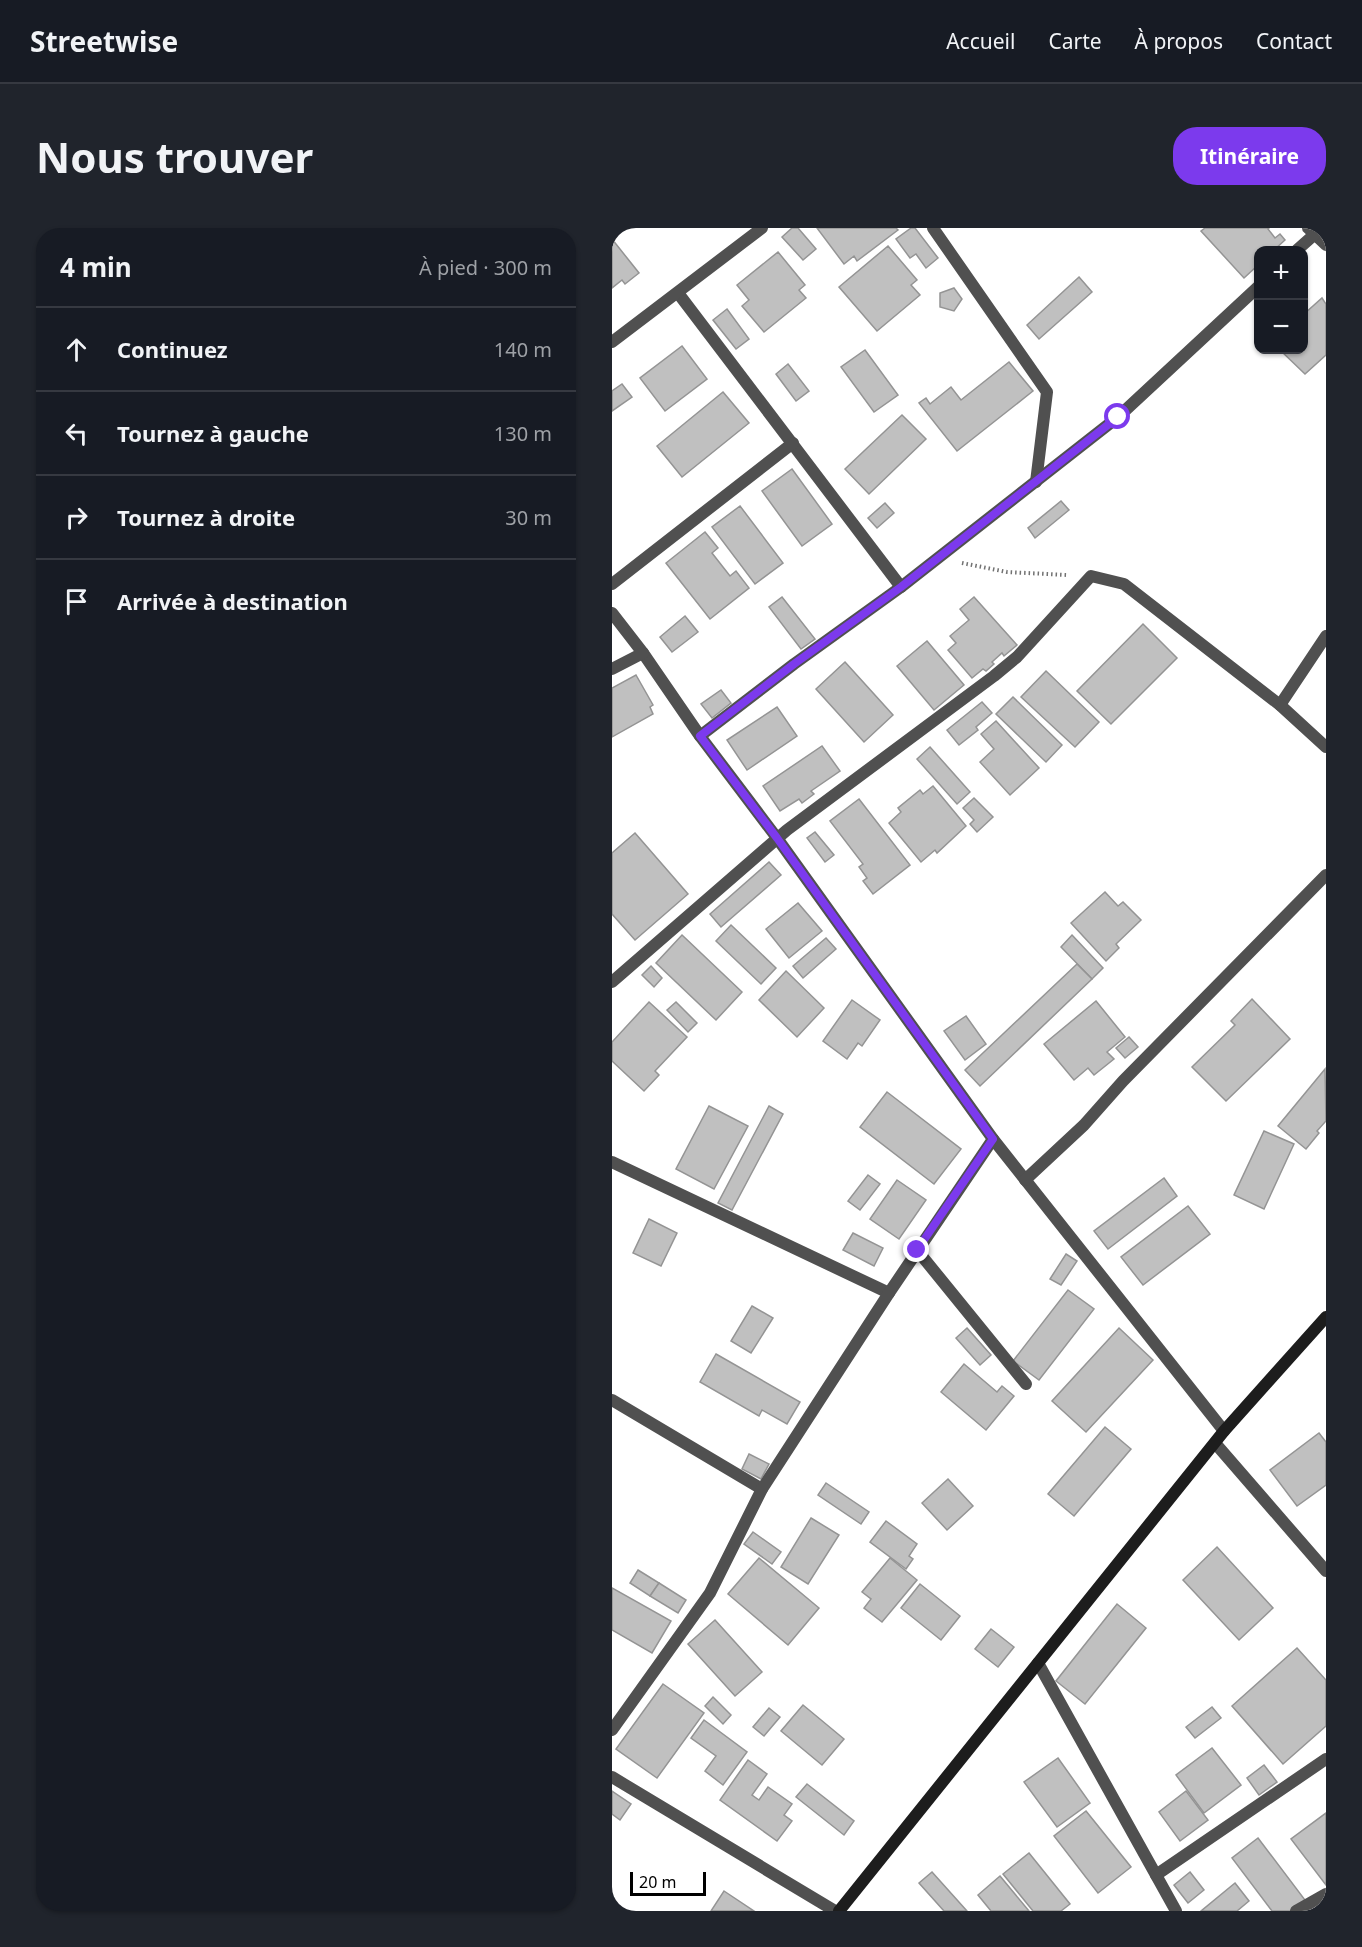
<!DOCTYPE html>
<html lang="fr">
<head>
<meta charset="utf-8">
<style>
	:root { --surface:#171b24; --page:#20242c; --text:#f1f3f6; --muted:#9ea1a6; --line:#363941; --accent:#7c3aed }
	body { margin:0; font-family:"Noto Sans",sans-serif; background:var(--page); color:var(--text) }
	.controls { position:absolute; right:18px; top:18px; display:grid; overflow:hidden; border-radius:12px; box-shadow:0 2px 4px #0004 }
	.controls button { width:54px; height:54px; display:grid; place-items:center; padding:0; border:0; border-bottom:2px solid var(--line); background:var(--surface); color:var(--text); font:30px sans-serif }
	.scale { position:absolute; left:18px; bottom:15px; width:76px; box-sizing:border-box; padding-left:6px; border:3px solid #000; border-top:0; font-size:16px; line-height:21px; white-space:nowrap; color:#000; -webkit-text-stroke:4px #fff; paint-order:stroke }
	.stop { position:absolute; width:18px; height:18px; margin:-14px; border:4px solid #7c3aed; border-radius:50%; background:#fff }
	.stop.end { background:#7c3aed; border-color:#fff; box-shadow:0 2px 6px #0008 }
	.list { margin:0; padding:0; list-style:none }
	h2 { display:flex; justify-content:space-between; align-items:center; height:78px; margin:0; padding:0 24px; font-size:26px }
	h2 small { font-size:20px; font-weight:400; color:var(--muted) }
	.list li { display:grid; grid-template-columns:39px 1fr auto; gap:18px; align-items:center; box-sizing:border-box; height:84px; padding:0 24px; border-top:2px solid var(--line) }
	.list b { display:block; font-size:22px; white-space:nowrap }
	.list em { font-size:20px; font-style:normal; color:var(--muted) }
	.icon { flex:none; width:33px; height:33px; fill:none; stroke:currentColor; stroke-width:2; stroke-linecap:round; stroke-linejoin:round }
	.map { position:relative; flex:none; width:714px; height:1683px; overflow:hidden; border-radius:24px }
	header { display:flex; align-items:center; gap:36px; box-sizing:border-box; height:84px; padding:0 30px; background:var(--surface); border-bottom:2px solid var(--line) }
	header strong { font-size:28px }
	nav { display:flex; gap:33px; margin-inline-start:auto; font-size:21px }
	.intro { display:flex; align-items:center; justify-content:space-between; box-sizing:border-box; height:144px; padding:0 36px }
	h1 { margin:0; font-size:42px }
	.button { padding:15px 27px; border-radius:24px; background:var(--accent); color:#fff; font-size:21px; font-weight:700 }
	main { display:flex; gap:36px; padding:0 36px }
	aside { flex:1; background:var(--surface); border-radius:24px; box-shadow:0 2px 4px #0004 }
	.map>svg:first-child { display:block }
	.building { fill:#c0c0c0; stroke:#949494; stroke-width:1.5 }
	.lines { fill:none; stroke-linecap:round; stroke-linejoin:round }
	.path { stroke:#727272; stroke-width:4; stroke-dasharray:1.5 3; stroke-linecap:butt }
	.street { stroke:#505050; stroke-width:12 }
	.secondary { stroke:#1d1d1d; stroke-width:12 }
	.route { stroke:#7c3aed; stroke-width:8 }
</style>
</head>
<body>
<header>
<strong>Streetwise</strong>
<nav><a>Accueil</a><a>Carte</a><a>À propos</a><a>Contact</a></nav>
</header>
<div class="intro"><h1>Nous trouver</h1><a class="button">Itinéraire</a></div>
<main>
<aside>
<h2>4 min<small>À pied · 300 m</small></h2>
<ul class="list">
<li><svg class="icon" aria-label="ahead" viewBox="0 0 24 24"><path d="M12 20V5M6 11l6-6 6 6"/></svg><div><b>Continuez</b></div><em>140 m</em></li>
<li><svg class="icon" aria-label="left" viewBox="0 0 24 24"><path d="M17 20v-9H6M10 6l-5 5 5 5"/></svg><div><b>Tournez à gauche</b></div><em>130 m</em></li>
<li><svg class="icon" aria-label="right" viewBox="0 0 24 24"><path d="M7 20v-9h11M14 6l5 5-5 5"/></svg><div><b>Tournez à droite</b></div><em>30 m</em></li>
<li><svg class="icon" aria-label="arrive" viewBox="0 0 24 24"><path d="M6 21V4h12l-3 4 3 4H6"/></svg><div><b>Arrivée à destination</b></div></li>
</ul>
</aside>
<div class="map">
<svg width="714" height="1683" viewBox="0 0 714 1683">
	<rect width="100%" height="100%" fill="#fff"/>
	<g class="building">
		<path d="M 180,0 L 186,0 L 204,21 L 191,32 L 170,9 Z"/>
		<path d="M 205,0 L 284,0 L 286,2 L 245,33 L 242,28 L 232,36 Z"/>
		<path d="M 299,0 L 303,0 L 326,30 L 314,40 L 304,26 L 298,30 L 284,11 Z"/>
		<path d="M 593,0 L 657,0 L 656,1 L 663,10 L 668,6 L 673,12 L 662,22 L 646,22 L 646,30 L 643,32 L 646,37 L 632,50 L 589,3 Z"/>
		<path d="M 0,11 L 27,45 L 13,56 L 10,52 L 0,60 Z"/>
		<path d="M 276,18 L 305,52 L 299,57 L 308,67 L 265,103 L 227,59 Z"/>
		<path d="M 166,24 L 193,57 L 187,62 L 194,70 L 152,104 L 130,78 L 137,72 L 125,57 Z"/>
		<path d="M 467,49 L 480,64 L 427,111 L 415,97 Z"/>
		<path d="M 342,60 L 350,71 L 342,83 L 328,79 L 328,65 Z"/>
		<path d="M 710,70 L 714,76 L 714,127 L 693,146 L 668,122 L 692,122 L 692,86 Z"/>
		<path d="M 115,81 L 137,111 L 124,121 L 101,92 Z"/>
		<path d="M 70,118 L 95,151 L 53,183 L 28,150 Z"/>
		<path d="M 253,122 L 286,167 L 262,184 L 229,139 Z"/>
		<path d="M 397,134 L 421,163 L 345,223 L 307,175 L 314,170 L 318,176 L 339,159 L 349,172 Z"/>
		<path d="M 176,136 L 197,163 L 184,173 L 164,146 Z"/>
		<path d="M 10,156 L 20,169 L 0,183 L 0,163 Z"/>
		<path d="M 111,164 L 137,195 L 70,249 L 45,218 Z"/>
		<path d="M 290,187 L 314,211 L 257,266 L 233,241 Z"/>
		<path d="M 180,241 L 220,296 L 190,318 L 150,263 Z"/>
		<path d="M 449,273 L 457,282 L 423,310 L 416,300 Z"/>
		<path d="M 273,275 L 282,285 L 265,300 L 256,290 Z"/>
		<path d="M 128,278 L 171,335 L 143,356 L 100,299 Z"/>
		<path d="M 93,304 L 106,320 L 100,325 L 118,348 L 124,343 L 137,360 L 98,391 L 54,335 Z"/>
		<path d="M 170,369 L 203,411 L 189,421 L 157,379 Z"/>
		<path d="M 362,369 L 405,417 L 392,428 L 390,425 L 380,434 L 382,436 L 374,443 L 371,441 L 360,450 L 336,422 L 344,415 L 338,408 L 357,392 L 348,381 Z"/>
		<path d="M 73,388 L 86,404 L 60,424 L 48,409 Z"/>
		<path d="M 531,396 L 565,430 L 499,496 L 465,463 Z"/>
		<path d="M 315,413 L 352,457 L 322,482 L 285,438 Z"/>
		<path d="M 233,434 L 281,487 L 252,514 L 204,461 Z"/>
		<path d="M 434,443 L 487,494 L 463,519 L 409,469 Z"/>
		<path d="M 24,447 L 41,477 L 38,479 L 41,486 L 0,509 L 0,460 Z"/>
		<path d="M 109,462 L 119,475 L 100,490 L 89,476 Z"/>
		<path d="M 401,469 L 450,517 L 434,534 L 384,486 Z"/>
		<path d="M 370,474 L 380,485 L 364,499 L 366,502 L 347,517 L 335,502 Z"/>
		<path d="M 165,479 L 185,508 L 135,542 L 115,512 Z"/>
		<path d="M 384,493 L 427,540 L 398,567 L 368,534 L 382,521 L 369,506 Z"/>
		<path d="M 210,518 L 228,543 L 199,563 L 202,566 L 190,575 L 187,571 L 168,583 L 151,558 Z"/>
		<path d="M 318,519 L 358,564 L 345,576 L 305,531 Z"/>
		<path d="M 321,558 L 354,598 L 325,625 L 323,622 L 309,634 L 277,595 L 289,584 L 286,580 L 308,562 L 311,566 Z"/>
		<path d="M 362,570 L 381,589 L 365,604 L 358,596 L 362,592 L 351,580 Z"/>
		<path d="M 247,571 L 298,637 L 261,666 L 251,653 L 255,650 L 247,639 L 251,636 L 218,593 Z"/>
		<path d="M 203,604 L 222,627 L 213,634 L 195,610 Z"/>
		<path d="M 23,605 L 76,666 L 23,712 L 0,686 L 0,625 Z"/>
		<path d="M 157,634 L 169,647 L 109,699 L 98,686 Z"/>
		<path d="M 493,664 L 506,678 L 511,674 L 529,692 L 504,716 L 507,720 L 494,733 L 459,695 Z"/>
		<path d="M 186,675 L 210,703 L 177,730 L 154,701 Z"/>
		<path d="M 119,697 L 164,740 L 149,756 L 104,713 Z"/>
		<path d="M 70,707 L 130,764 L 104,792 L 44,735 Z"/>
		<path d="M 460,707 L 491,740 L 480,751 L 449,719 Z"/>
		<path d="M 214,710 L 224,721 L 191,750 L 181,738 Z"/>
		<path d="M 465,736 L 480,751 L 368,858 L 353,842 Z"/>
		<path d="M 39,738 L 50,750 L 42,759 L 30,747 Z"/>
		<path d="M 174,743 L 212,780 L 185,809 L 147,772 Z"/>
		<path d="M 640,771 L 678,811 L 614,873 L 580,839 L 623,797 L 619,793 Z"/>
		<path d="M 240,772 L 268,792 L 250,818 L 246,815 L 235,831 L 211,813 Z"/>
		<path d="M 484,773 L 513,809 L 495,824 L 502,831 L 482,847 L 476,840 L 462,852 L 432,816 Z"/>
		<path d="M 37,774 L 75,809 L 43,843 L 47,847 L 32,863 L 0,833 L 0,814 Z"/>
		<path d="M 64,774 L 85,795 L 76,804 L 55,782 Z"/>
		<path d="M 354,788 L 374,816 L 353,832 L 332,803 Z"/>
		<path d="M 517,809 L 526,819 L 513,830 L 504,820 Z"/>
		<path d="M 713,841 L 714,893 L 705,903 L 707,905 L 694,921 L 666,898 Z"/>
		<path d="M 275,864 L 349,921 L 322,956 L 248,899 Z"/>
		<path d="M 97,878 L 136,898 L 102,961 L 64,941 Z"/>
		<path d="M 157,878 L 171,886 L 120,982 L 106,975 Z"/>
		<path d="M 652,903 L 682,916 L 652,981 L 622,967 Z"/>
		<path d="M 256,947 L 268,956 L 248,982 L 236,973 Z"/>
		<path d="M 552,950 L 565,968 L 496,1021 L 482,1003 Z"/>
		<path d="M 285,952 L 314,972 L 287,1011 L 258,991 Z"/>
		<path d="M 576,978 L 598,1006 L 531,1057 L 509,1029 Z"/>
		<path d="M 37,991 L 65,1005 L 49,1038 L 21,1025 Z"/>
		<path d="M 241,1005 L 271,1020 L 262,1038 L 231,1022 Z"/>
		<path d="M 454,1026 L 465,1033 L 449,1057 L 438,1051 Z"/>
		<path d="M 456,1062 L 482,1081 L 427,1152 L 401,1133 Z"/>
		<path d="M 140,1078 L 161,1090 L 139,1125 L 119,1113 Z"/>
		<path d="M 355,1100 L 379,1127 L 368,1137 L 344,1110 Z"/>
		<path d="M 507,1100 L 541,1132 L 474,1204 L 440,1173 Z"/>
		<path d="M 104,1126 L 188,1174 L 175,1196 L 150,1182 L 147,1188 L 88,1154 Z"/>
		<path d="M 352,1136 L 385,1164 L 390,1158 L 402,1168 L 374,1202 L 329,1164 Z"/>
		<path d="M 493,1199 L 519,1221 L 462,1288 L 436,1266 Z"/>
		<path d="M 707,1205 L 714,1214 L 714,1257 L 685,1278 L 658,1242 Z"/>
		<path d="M 137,1226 L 157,1236 L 149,1251 L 130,1241 Z"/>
		<path d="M 336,1251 L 361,1278 L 335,1302 L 310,1275 Z"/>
		<path d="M 214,1255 L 257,1284 L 249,1296 L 206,1267 Z"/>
		<path d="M 199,1290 L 227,1307 L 196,1356 L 169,1339 Z"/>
		<path d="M 274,1293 L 305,1316 L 297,1328 L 301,1331 L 294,1341 L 258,1314 Z"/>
		<path d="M 141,1304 L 169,1324 L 160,1336 L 132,1316 Z"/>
		<path d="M 605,1319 L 661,1380 L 627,1412 L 571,1352 Z"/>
		<path d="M 147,1330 L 207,1380 L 176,1417 L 116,1366 Z"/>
		<path d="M 278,1330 L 305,1352 L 270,1394 L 252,1380 L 259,1371 L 250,1364 Z"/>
		<path d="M 26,1342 L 47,1355 L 38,1368 L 18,1355 Z"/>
		<path d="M 47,1355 L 74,1372 L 66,1385 L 38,1368 Z"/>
		<path d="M 308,1356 L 348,1388 L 329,1412 L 289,1380 Z"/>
		<path d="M 0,1360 L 59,1393 L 40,1425 L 0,1402 Z"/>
		<path d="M 505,1376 L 534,1400 L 473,1476 L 444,1453 Z"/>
		<path d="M 103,1392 L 150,1444 L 123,1468 L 76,1416 Z"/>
		<path d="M 379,1401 L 402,1419 L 386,1439 L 363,1421 Z"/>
		<path d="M 685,1420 L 714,1452 L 714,1498 L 671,1536 L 620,1478 Z"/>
		<path d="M 51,1456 L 92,1485 L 45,1550 L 4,1521 Z"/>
		<path d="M 101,1469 L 119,1487 L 111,1496 L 93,1478 Z"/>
		<path d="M 191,1477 L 232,1511 L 210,1537 L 169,1503 Z"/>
		<path d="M 600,1479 L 609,1490 L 583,1510 L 574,1499 Z"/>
		<path d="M 157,1480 L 168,1489 L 152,1508 L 141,1499 Z"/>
		<path d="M 92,1492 L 135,1524 L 111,1557 L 93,1543 L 104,1528 L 79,1510 Z"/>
		<path d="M 600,1520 L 629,1557 L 592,1585 L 564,1547 Z"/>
		<path d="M 446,1530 L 478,1575 L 445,1599 L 412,1554 Z"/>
		<path d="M 136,1532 L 155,1546 L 140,1567 L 147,1572 L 156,1559 L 180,1576 L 172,1587 L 180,1593 L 165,1613 L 108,1572 Z"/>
		<path d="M 652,1537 L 665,1554 L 647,1567 L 635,1550 Z"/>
		<path d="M 195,1556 L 242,1593 L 232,1607 L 184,1569 Z"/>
		<path d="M 0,1563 L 19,1576 L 8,1592 L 0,1586 Z"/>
		<path d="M 574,1563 L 596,1592 L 568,1613 L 547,1584 Z"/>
		<path d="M 474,1583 L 519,1639 L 486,1665 L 442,1608 Z"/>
		<path d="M 714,1585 L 714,1657 L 679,1611 Z"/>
		<path d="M 646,1610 L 693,1672 L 679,1683 L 660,1683 L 620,1630 Z"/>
		<path d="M 417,1625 L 458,1676 L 449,1683 L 421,1683 L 391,1646 Z"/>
		<path d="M 320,1644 L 355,1683 L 332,1683 L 307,1655 Z"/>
		<path d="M 578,1644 L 592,1662 L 576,1675 L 562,1657 Z"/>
		<path d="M 388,1648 L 417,1683 L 379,1683 L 366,1667 Z"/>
		<path d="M 623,1655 L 637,1673 L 625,1683 L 589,1683 Z"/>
		<path d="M 112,1663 L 142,1683 L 99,1683 Z"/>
	</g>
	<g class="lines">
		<path class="path" d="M 350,335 L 395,344 L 455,347"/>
		<g class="street">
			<path d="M 321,0 L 435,164 L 424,254"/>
			<path d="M 696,0 L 714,17"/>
			<path d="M 685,22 L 703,6"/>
			<path d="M 66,65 L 289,359"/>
			<path d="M 0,114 L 150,0"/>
			<path d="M 0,356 L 181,215"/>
			<path d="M 0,385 L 31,425 L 88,508 L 165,610 L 381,911 L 612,1203"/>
			<path d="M 0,441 L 31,425"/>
			<path d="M 668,477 L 714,408"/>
			<path d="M 88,508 L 182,436 L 289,359 L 506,189 L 646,59"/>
			<path d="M 0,754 L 175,602 L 382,448 L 405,429 L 479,348 L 512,356 L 668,477 L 714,519"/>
			<path d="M 0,934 L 277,1065"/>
			<path d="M 413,952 L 472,897 L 511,853 L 714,647"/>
			<path d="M 305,1022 L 414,1156"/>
			<path d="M 0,1172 L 150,1261"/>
			<path d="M 603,1215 L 714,1343"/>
			<path d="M 426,1435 L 564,1683"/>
			<path d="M 0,1502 L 98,1365 L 150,1261 L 277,1065 L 381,911"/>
			<path d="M 0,1549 L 223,1683"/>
			<path d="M 544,1647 L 714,1531"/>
			<path d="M 684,1683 L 714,1666"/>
		</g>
		<path class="secondary" d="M 227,1683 L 612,1203 L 714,1089"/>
	</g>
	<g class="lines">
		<path class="route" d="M 305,1022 L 381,911 L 165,610 L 88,508 L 182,436 L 289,359 L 506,189"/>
	</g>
</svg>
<div class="controls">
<button>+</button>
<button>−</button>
</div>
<div class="scale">20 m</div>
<div class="stop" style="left:506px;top:189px"></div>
<div class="stop end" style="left:305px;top:1022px"></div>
</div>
</main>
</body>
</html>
